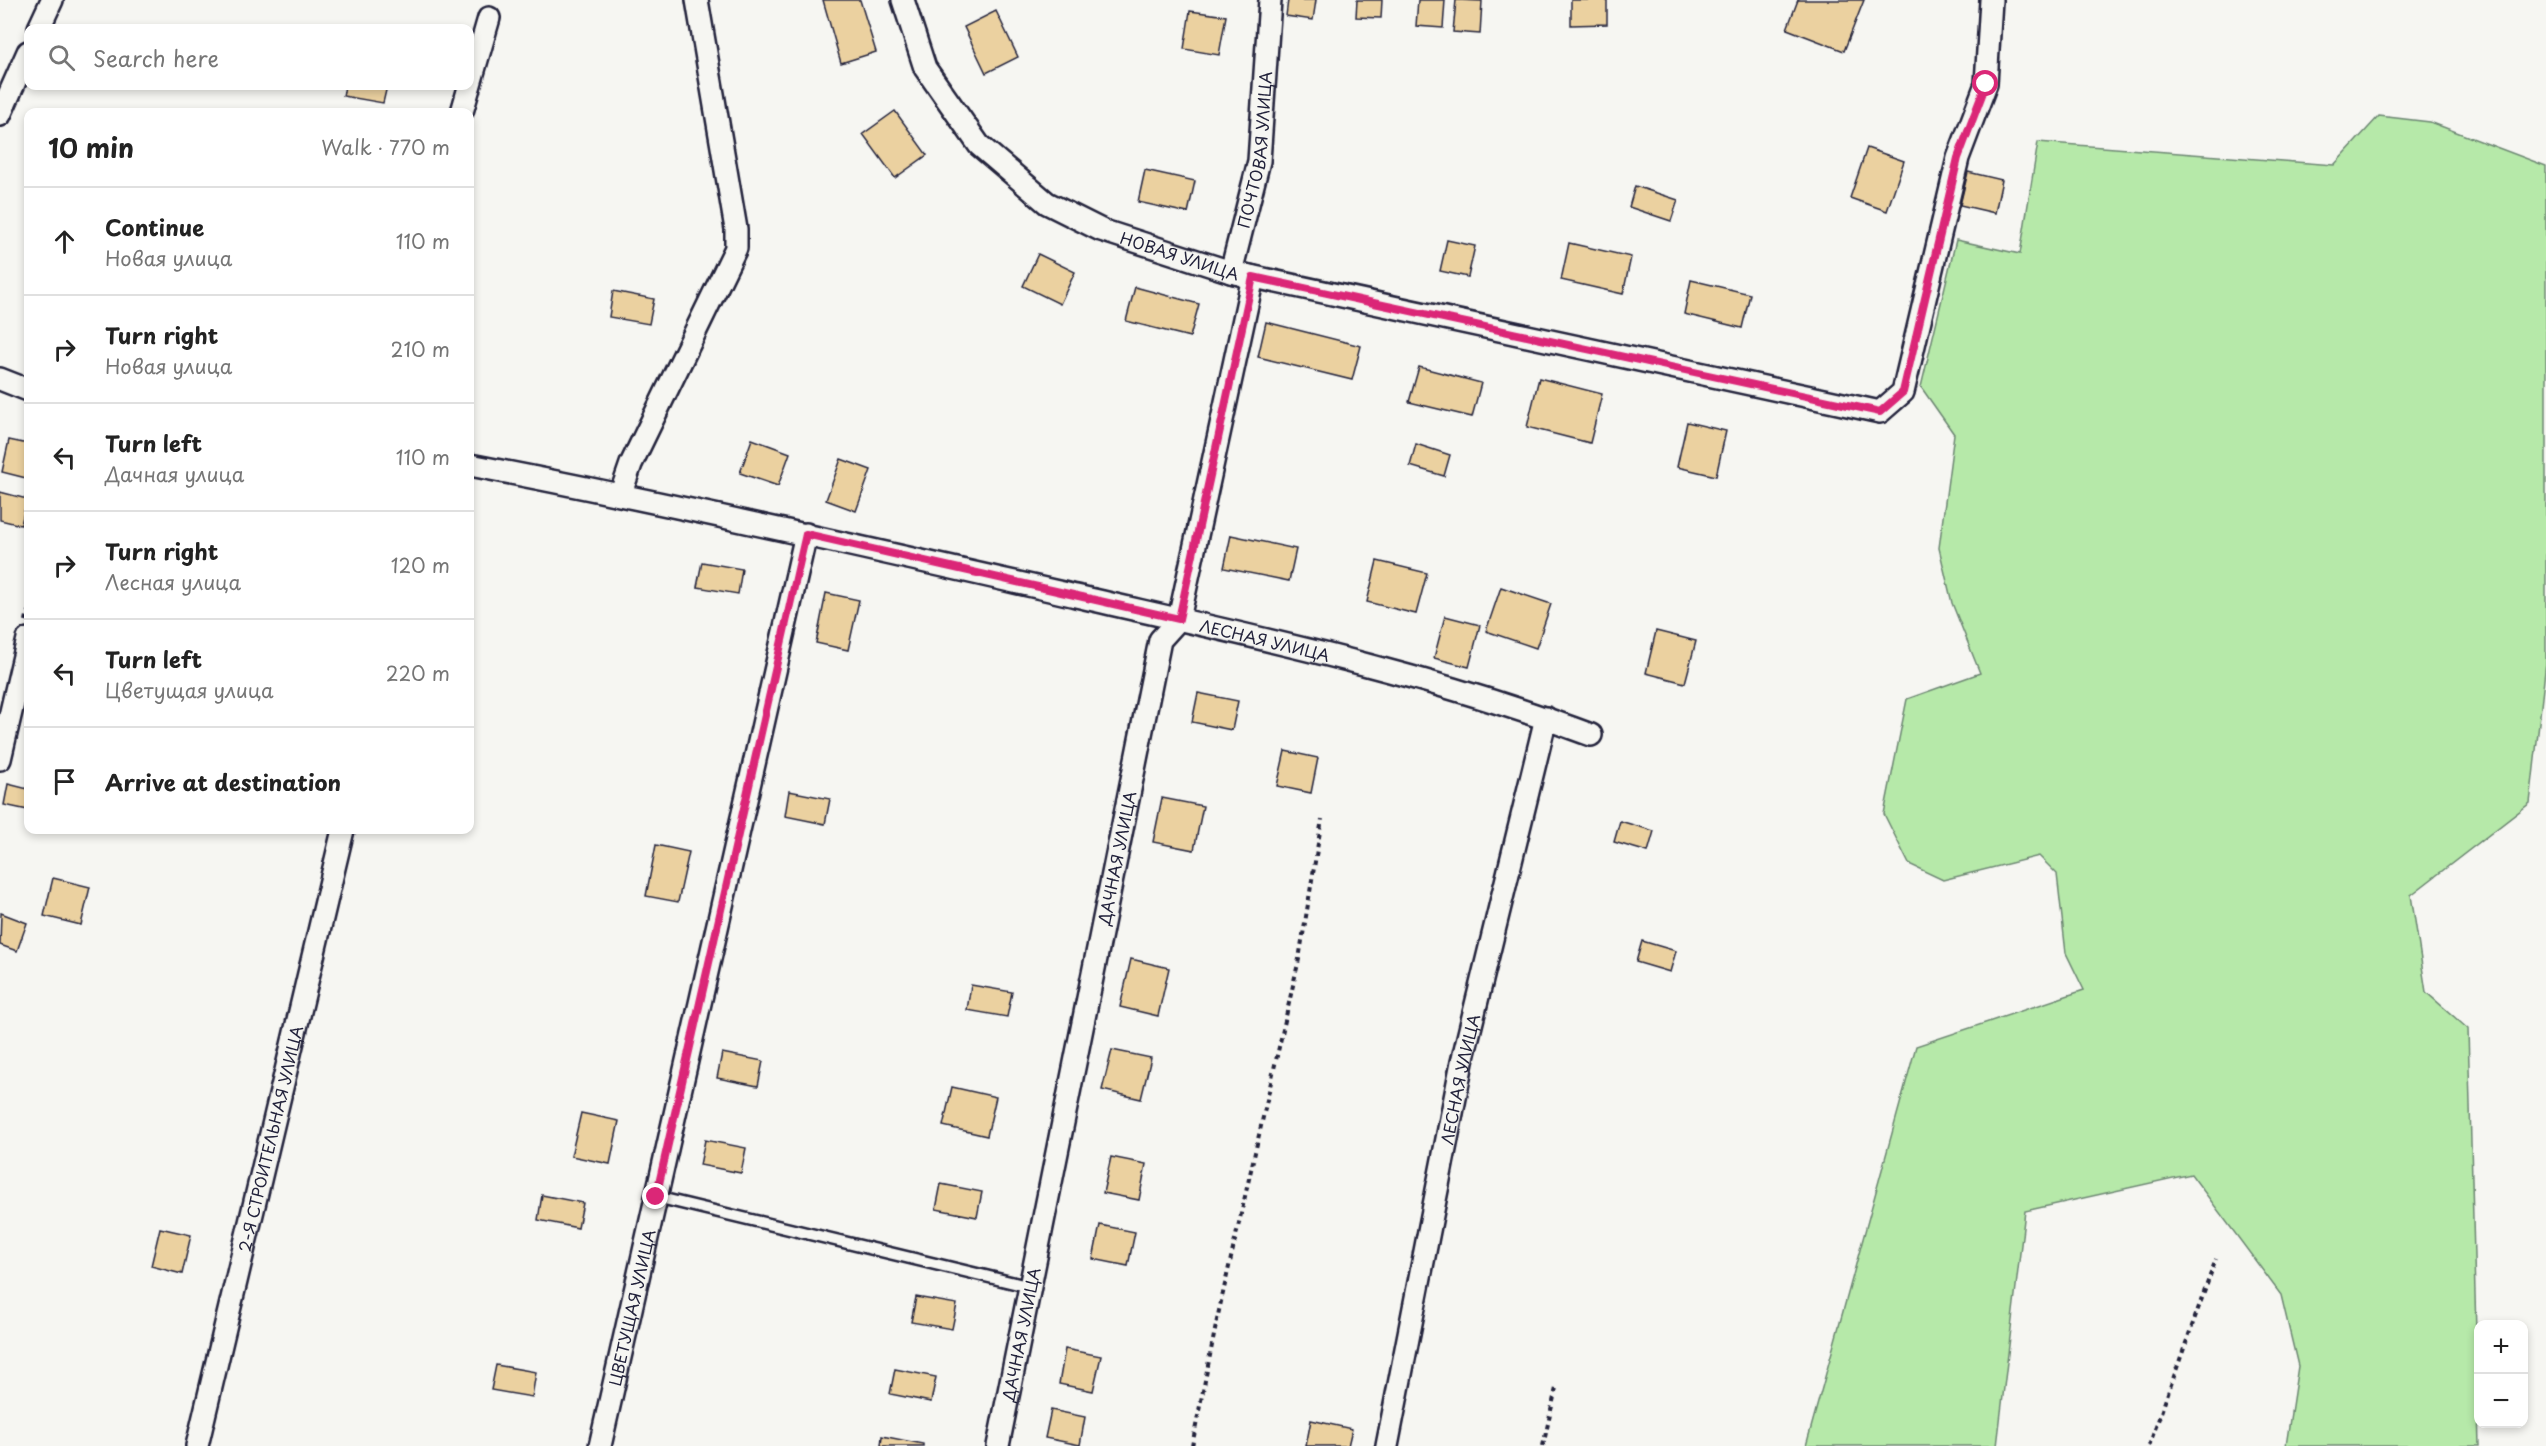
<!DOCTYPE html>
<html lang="en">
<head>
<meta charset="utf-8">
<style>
	:root { --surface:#fff; --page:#f6f6f6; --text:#222; --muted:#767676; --line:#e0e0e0 }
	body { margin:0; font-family:"Playpen Sans",sans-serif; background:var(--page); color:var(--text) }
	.controls { position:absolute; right:18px; bottom:18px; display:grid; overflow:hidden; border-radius:12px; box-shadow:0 3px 9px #0003 }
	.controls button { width:54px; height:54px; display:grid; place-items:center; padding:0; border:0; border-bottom:2px solid var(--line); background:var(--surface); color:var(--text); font:30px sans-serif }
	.stop { position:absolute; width:18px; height:18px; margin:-14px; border:4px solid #db2777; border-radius:50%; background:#fff }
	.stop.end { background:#db2777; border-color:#fff; box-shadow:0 2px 6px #0008 }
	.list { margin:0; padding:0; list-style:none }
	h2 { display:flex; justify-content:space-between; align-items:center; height:78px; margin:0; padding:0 24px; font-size:26px }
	h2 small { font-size:20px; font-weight:400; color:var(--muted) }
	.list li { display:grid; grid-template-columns:39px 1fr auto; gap:18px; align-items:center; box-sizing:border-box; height:108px; padding:0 24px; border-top:2px solid var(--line) }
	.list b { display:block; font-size:22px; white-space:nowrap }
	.list p { margin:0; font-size:20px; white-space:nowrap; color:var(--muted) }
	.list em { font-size:20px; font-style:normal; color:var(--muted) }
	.icon { flex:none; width:33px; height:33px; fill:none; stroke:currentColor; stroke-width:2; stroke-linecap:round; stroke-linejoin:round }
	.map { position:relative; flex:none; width:2546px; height:1446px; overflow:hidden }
	.search { position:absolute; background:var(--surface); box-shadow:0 3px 9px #0003; left:24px; top:24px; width:450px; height:66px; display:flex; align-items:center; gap:15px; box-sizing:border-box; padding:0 21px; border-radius:12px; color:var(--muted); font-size:22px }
	.panel { position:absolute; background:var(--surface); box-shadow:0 3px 9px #0003; left:24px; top:108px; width:450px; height:726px; border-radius:12px }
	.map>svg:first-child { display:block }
	.green { fill:#b6e9a9; stroke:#6c8672; stroke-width:1.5 }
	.building { fill:#ebd1a0; stroke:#22223b; stroke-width:1.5 }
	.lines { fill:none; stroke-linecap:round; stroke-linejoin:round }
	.lane-casing { stroke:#22223b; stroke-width:15 }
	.street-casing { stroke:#22223b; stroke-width:26 }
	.path { stroke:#22223b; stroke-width:4; stroke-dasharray:4.5 4.5; stroke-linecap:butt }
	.lane { stroke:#f6f6f2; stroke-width:10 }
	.street { stroke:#f6f6f2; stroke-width:21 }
	.route { stroke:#db2777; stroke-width:8 }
	.labels { text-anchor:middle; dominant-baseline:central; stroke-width:4.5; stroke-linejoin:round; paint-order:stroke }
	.street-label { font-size:16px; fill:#22223b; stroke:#f6f6f2 }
</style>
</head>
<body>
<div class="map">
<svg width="2546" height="1446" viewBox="0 0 2546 1446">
	<rect width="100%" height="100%" fill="#f6f6f2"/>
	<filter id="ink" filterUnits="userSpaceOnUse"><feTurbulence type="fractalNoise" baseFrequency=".0167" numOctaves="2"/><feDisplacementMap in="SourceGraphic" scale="12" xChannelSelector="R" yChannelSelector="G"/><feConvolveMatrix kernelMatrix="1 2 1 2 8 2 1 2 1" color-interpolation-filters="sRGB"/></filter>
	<g filter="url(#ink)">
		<path class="green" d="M 2379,116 L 2430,122 L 2546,166 L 2546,662 L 2530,803 L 2411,895 L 2426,992 L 2468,1029 L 2479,1446 L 2286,1446 L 2298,1366 L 2281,1295 L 2191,1174 L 2025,1211 L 1997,1446 L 1806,1446 L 1916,1046 L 2084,990 L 2066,953 L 2057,874 L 2039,856 L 1943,880 L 1909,864 L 1884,814 L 1907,699 L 1980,673 L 1952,603 L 1939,548 L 1954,434 L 1921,387 L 1956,240 L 2020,254 L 2038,142 L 2334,165 Z"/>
		<g class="building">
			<path d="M 823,0 L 860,0 L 876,52 L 841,63 Z"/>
			<path d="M 1288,0 L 1316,0 L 1313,20 L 1286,16 Z"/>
			<path d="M 1357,0 L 1382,0 L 1381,18 L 1356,17 Z"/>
			<path d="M 1418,0 L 1445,0 L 1443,28 L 1416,26 Z"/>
			<path d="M 1456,0 L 1482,1 L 1480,34 L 1453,32 Z"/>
			<path d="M 1571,0 L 1607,0 L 1607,24 L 1571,25 Z"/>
			<path d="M 1798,0 L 1864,0 L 1844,51 L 1787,29 Z"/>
			<path d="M 996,11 L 1018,57 L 986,73 L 964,27 Z"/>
			<path d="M 1190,11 L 1226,16 L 1219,55 L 1184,49 Z"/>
			<path d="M 345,86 L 387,86 L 383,103 L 343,96 Z"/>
			<path d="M 895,111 L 927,155 L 895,178 L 863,134 Z"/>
			<path d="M 1867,148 L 1904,161 L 1887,211 L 1850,198 Z"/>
			<path d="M 1145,170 L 1195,181 L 1188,213 L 1138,202 Z"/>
			<path d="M 1968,172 L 2002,180 L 1995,213 L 1960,205 Z"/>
			<path d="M 1635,186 L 1678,200 L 1671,221 L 1629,207 Z"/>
			<path d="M 1447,240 L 1475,246 L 1468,277 L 1440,271 Z"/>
			<path d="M 1569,243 L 1631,257 L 1623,294 L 1561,280 Z"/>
			<path d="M 1038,254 L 1075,272 L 1060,304 L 1023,286 Z"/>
			<path d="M 1691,280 L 1750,294 L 1742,328 L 1684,314 Z"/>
			<path d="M 1135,287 L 1199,304 L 1190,337 L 1126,321 Z"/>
			<path d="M 613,291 L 654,299 L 649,324 L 609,317 Z"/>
			<path d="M 1266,322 L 1361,346 L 1352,380 L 1258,357 Z"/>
			<path d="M 1419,367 L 1481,383 L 1472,417 L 1409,402 Z"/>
			<path d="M 1539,378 L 1602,394 L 1590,443 L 1527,427 Z"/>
			<path d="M 1687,422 L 1726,431 L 1716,476 L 1677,467 Z"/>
			<path d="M 752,439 L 790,453 L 778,486 L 740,473 Z"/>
			<path d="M 9,440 L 28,444 L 26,478 L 2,472 Z"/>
			<path d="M 1416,444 L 1450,455 L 1444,476 L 1410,466 Z"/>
			<path d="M 841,459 L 871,470 L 856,511 L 826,500 Z"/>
			<path d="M 0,492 L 27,499 L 21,525 L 0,520 Z"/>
			<path d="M 1231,535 L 1296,549 L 1289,581 L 1224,568 Z"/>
			<path d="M 1377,561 L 1427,573 L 1416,614 L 1367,602 Z"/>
			<path d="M 702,562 L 742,569 L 738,594 L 697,587 Z"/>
			<path d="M 1501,587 L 1551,604 L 1536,648 L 1486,631 Z"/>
			<path d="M 826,593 L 859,600 L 848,650 L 816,643 Z"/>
			<path d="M 1445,616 L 1480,625 L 1469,667 L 1434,658 Z"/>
			<path d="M 1656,631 L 1696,641 L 1685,683 L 1646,673 Z"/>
			<path d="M 1198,693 L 1238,701 L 1232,730 L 1192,722 Z"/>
			<path d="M 1285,751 L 1318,758 L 1311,793 L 1277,786 Z"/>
			<path d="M 8,784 L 28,789 L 28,810 L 4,805 Z"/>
			<path d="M 789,791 L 830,799 L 825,824 L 785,816 Z"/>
			<path d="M 1162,798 L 1203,806 L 1194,850 L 1153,842 Z"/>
			<path d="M 1620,821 L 1654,831 L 1648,852 L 1614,842 Z"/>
			<path d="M 656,845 L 689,852 L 678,902 L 646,896 Z"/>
			<path d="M 53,878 L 90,887 L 81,925 L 44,916 Z"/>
			<path d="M 1,913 L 27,923 L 17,951 L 0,945 Z"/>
			<path d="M 1642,941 L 1676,951 L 1670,972 L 1636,962 Z"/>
			<path d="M 1131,959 L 1169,968 L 1158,1016 L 1120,1007 Z"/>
			<path d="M 971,985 L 1012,992 L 1007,1017 L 967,1010 Z"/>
			<path d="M 1112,1050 L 1151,1058 L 1141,1099 L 1102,1090 Z"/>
			<path d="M 722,1053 L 763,1061 L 758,1086 L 717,1078 Z"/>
			<path d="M 952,1087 L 996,1097 L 987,1136 L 943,1126 Z"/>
			<path d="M 581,1113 L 619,1121 L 610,1164 L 571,1156 Z"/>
			<path d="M 705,1140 L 746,1148 L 741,1173 L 700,1165 Z"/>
			<path d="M 1111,1157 L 1146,1164 L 1139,1200 L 1103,1193 Z"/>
			<path d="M 941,1184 L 982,1192 L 977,1217 L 936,1209 Z"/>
			<path d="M 542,1195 L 583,1203 L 578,1228 L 538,1220 Z"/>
			<path d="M 1100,1225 L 1135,1232 L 1128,1266 L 1093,1259 Z"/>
			<path d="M 160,1228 L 191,1235 L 182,1274 L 151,1266 Z"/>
			<path d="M 916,1297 L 957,1304 L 952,1329 L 911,1322 Z"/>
			<path d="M 1065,1349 L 1101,1356 L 1093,1391 L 1059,1384 Z"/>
			<path d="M 496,1365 L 536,1372 L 532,1397 L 491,1390 Z"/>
			<path d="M 895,1369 L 936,1377 L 931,1402 L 890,1394 Z"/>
			<path d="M 1051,1410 L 1085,1417 L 1080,1445 L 1045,1438 Z"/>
			<path d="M 1311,1420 L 1352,1429 L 1348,1446 L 1306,1446 Z"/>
			<path d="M 882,1436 L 923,1444 L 923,1446 L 881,1446 Z"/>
		</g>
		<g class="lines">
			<g class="lane-casing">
				<path id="lane" d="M 656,1197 L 1031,1287"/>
			</g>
			<g class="street-casing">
				<g id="street">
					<path id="s1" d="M 903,0 L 925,68 L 979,145 L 1047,203 L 1101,230 L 1231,272 L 1880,412 L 1903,392 L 1958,158 L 1986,84 L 1991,0"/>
					<path d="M 39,28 L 52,0"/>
					<path d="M 462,112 L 489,18"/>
					<path d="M 0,115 L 28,52"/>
					<path d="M 0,379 L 28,390"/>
					<path id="s2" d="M 470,465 C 673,504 874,550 1076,596 C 1250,636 1424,672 1591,735"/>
					<path d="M 621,493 L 631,464 L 736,248 L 736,229 L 697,0"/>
					<path d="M 0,759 L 28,639"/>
					<path id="s3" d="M 197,1446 L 343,830"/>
					<path id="s4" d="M 600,1446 L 806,534"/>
					<path id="s5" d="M 998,1446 L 1160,640 L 1179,619 L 1253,277 L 1231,272 L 1259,161 L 1270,0"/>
					<path id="s6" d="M 1387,1446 L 1462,1062 L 1546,718"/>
				</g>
			</g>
			<g class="path">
				<path d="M 26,621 L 28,611"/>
				<path d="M 1192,1446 L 1218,1315 L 1299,959 L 1322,819"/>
				<path d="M 1543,1446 L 1556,1388"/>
				<path d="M 2149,1446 L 2216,1259"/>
			</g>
			<use href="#lane" class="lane"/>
			<use href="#street" class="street"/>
		</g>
	</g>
	<g class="lines" filter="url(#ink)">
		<path class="route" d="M 656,1197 L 806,534 L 1179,619 L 1253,277 L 1880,412 L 1903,392 L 1958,158 L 1986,84"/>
	</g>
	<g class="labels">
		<g class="street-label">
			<text stroke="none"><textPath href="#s5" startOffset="1348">ПОЧТОВАЯ УЛИЦА</textPath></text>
			<text stroke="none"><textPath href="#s1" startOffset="398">НОВАЯ УЛИЦА</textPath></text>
			<text stroke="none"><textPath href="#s2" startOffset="814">ЛЕСНАЯ УЛИЦА</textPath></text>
			<text stroke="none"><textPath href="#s5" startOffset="600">ДАЧНАЯ УЛИЦА</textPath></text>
			<text stroke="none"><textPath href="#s6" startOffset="374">ЛЕСНАЯ УЛИЦА</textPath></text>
			<text stroke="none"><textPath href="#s3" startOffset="316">2-Я СТРОИТЕЛЬНАЯ УЛИЦА</textPath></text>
			<text stroke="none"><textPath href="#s4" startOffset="142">ЦВЕТУЩАЯ УЛИЦА</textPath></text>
			<text stroke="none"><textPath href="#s5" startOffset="114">ДАЧНАЯ УЛИЦА</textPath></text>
		</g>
	</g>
</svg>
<div class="controls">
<button>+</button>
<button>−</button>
</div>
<div class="stop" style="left:1986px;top:84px"></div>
<div class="stop end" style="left:656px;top:1197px"></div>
<div class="search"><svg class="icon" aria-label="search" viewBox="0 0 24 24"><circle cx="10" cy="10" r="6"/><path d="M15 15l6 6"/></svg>Search here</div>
<section class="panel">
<h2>10 min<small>Walk · 770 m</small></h2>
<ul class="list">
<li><svg class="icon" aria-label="ahead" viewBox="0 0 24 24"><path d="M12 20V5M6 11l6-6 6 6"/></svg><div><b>Continue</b><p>Новая улица</p></div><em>110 m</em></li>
<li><svg class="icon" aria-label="right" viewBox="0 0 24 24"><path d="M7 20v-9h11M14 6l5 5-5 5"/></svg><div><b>Turn right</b><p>Новая улица</p></div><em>210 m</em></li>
<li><svg class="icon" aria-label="left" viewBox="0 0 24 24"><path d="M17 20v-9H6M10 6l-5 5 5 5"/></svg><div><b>Turn left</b><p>Дачная улица</p></div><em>110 m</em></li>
<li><svg class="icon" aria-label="right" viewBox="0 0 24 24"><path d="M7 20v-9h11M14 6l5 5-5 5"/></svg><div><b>Turn right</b><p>Лесная улица</p></div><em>120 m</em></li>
<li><svg class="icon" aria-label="left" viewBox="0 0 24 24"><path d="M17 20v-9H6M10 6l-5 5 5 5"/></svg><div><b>Turn left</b><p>Цветущая улица</p></div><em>220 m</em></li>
<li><svg class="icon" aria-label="arrive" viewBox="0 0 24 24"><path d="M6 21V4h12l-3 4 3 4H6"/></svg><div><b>Arrive at destination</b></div></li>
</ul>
</section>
</div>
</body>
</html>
